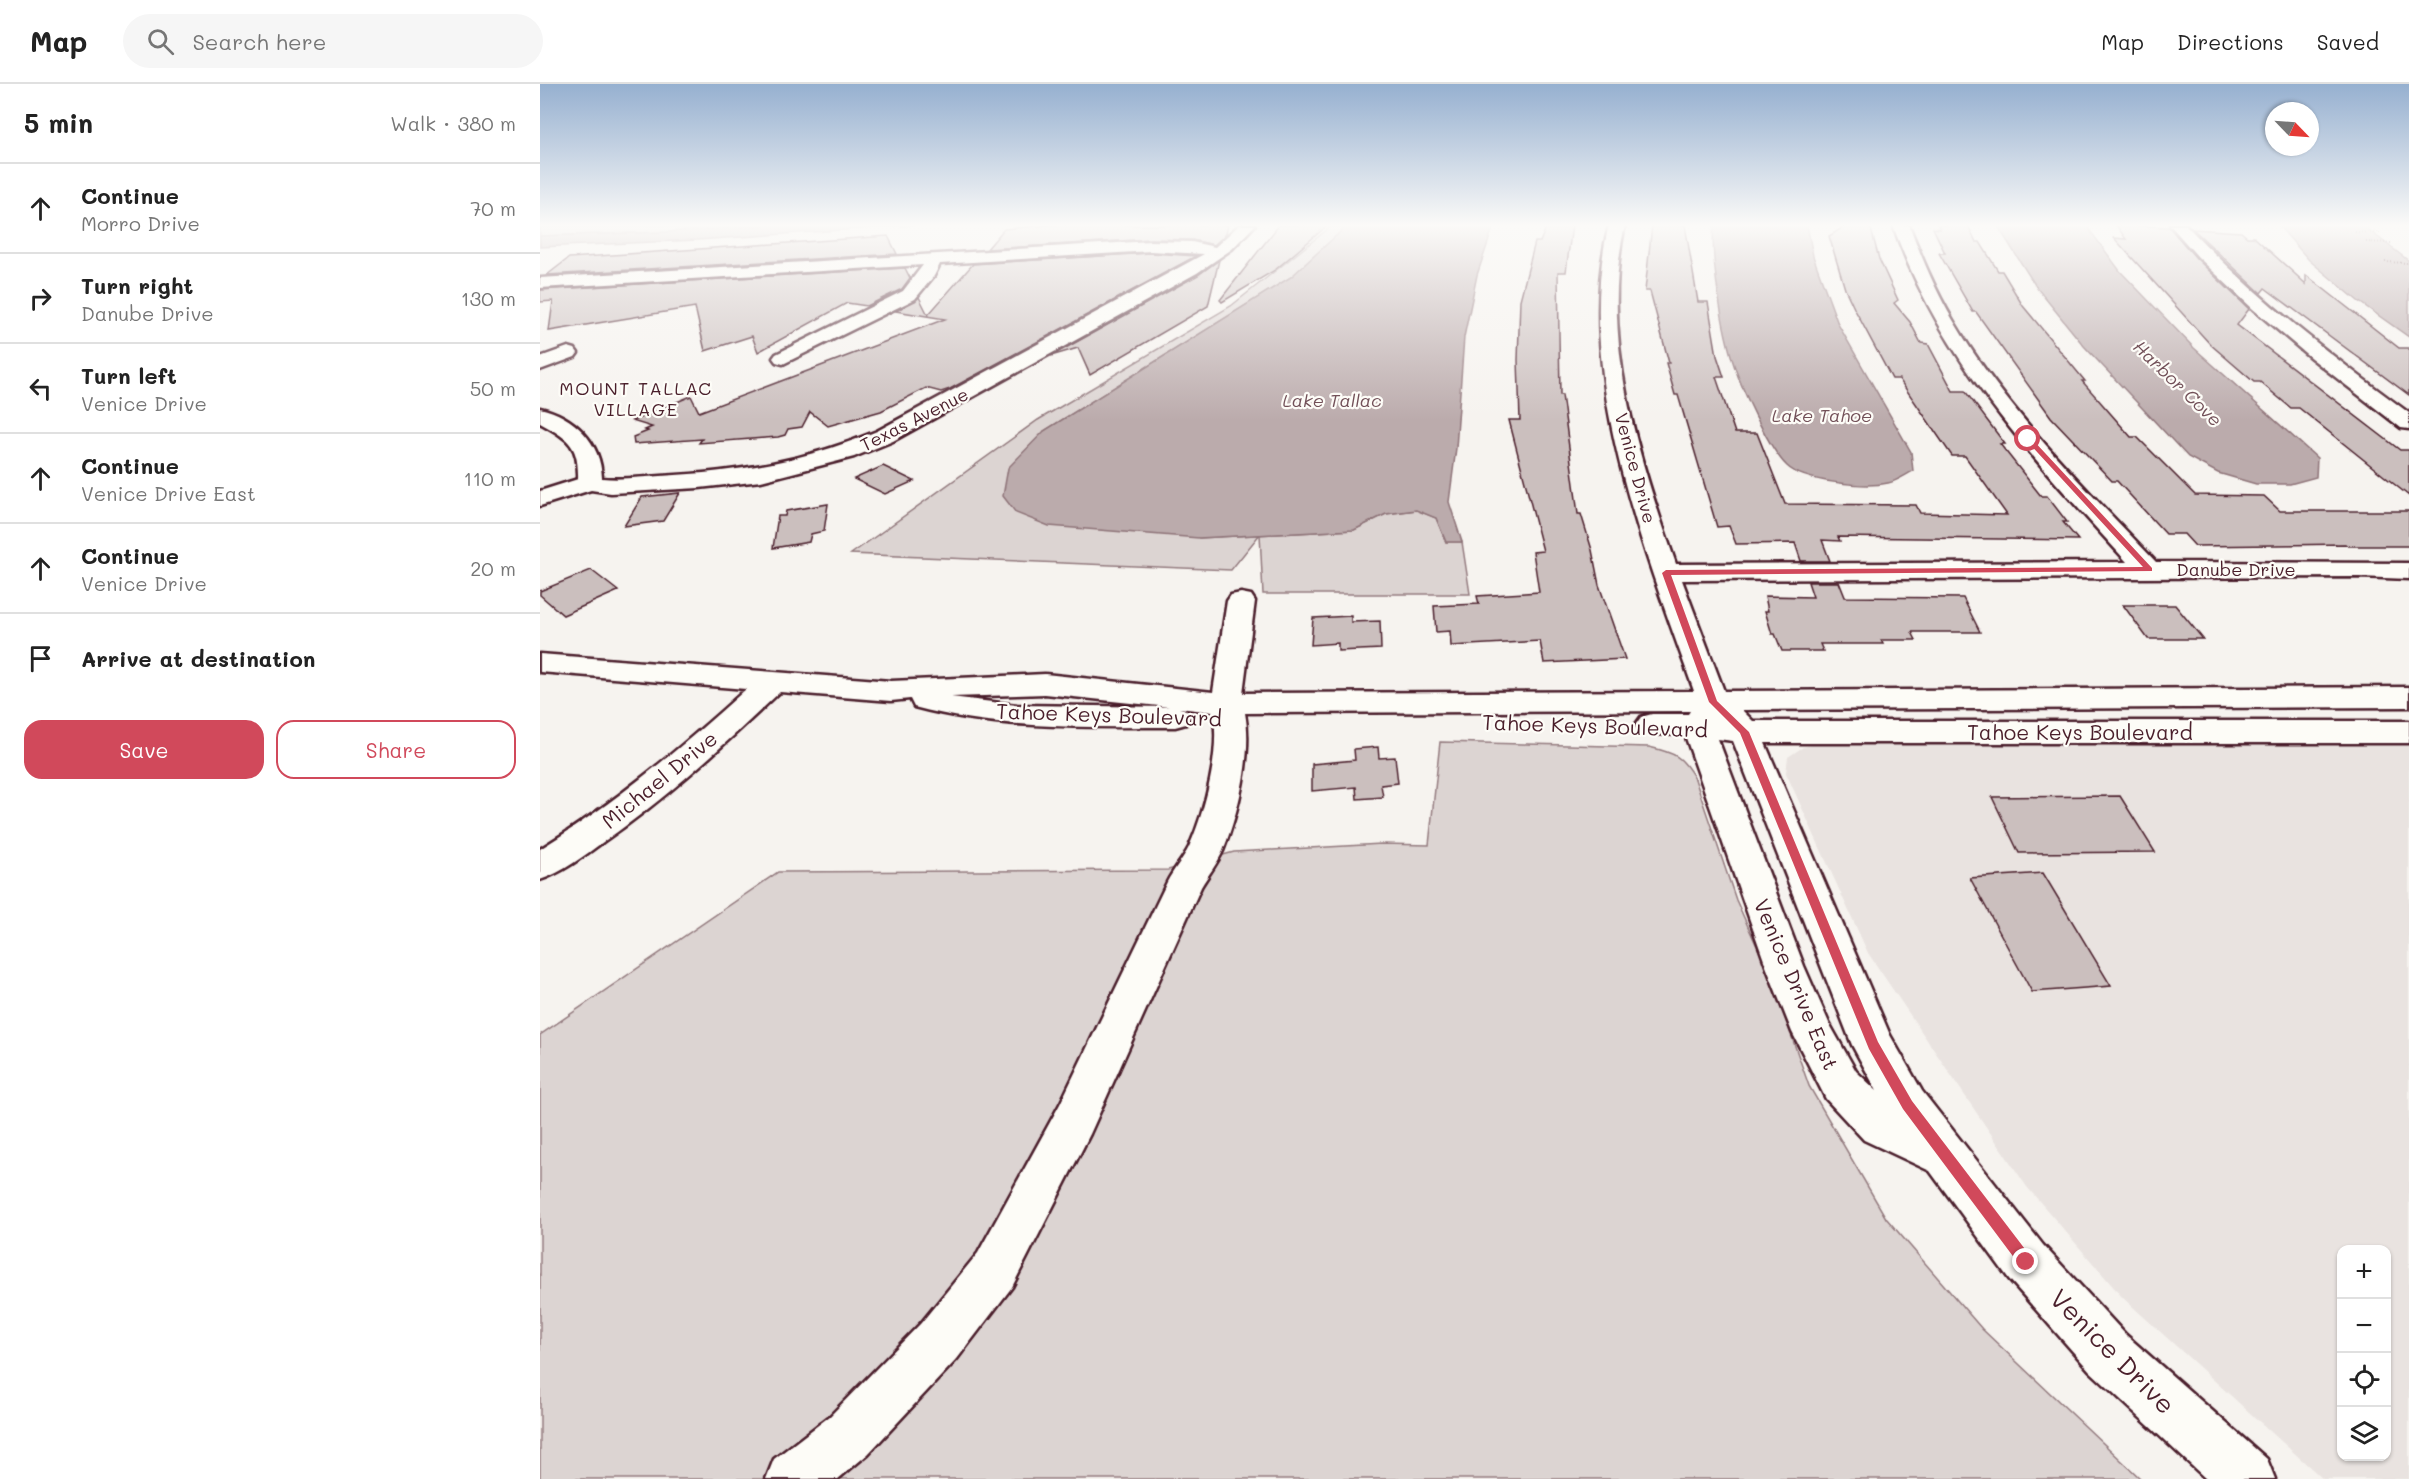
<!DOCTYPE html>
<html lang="en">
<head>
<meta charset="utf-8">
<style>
	:root { --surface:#fff; --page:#f6f6f6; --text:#222; --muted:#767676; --line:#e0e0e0; --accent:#d1495b }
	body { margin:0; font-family:Mali,sans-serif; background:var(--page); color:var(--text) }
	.controls { position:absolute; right:18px; bottom:18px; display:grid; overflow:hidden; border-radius:12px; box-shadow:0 2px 4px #0004 }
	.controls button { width:54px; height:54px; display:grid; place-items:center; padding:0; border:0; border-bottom:2px solid var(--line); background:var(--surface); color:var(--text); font:30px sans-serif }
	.compass { position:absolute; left:1725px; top:18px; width:54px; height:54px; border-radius:50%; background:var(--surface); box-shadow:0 2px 4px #0004; rotate:115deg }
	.stop { position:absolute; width:18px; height:18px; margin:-14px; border:4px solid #d1495b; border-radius:50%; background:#fff }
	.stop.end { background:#d1495b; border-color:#fff; box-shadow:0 2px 6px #0008 }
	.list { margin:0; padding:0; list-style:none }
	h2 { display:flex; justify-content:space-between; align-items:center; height:78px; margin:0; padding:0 24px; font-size:26px }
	h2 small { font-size:20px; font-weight:400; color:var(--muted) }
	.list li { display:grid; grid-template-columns:39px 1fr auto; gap:18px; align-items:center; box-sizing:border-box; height:90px; padding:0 24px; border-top:2px solid var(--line) }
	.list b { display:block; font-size:22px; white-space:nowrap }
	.list p { margin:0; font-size:20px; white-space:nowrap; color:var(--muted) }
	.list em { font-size:20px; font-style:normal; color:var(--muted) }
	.actions { display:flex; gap:12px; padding:18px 24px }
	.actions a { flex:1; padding:14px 0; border:2px solid var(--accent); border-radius:18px; text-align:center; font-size:21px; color:var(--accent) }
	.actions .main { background:var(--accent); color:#fff }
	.icon { flex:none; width:33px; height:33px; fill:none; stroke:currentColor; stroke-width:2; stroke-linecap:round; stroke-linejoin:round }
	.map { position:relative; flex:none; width:1869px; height:1395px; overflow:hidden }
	header { display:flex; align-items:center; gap:36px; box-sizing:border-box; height:84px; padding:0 30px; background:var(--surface); border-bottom:2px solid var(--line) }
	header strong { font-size:28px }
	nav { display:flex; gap:33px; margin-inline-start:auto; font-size:21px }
	.search { width:420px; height:54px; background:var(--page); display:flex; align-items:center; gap:15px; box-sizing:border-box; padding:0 21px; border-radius:33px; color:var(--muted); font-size:22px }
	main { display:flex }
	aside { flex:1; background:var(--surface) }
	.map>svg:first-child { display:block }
	.built { fill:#e9e3e0; fill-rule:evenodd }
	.green { fill:#dcd4d2; stroke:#937a7e; stroke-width:1.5 }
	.water { fill:#bbabac; stroke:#8e7378; stroke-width:1.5 }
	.building { fill:#cbbfbe; stroke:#4a1f2b; stroke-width:1.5 }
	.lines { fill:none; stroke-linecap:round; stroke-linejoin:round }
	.minor-casing { stroke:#4a1f2b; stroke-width:5 }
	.path { stroke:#4a1f2b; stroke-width:2; stroke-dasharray:1 2; stroke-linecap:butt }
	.minor { fill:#fdfcf7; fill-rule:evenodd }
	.route { fill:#d1495b }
	.labels { text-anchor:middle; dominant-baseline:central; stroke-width:4.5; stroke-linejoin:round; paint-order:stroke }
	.far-water-label { font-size:18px; font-style:italic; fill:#725058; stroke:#fdfcf7 }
	.far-neighbourhood-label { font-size:18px; letter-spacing:1.5px; fill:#4a1f2b; stroke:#fdfcf7 }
	.far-street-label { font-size:18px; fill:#4a1f2b; stroke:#fdfcf7 }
	.street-label { font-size:21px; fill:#4a1f2b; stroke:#fdfcf7 }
	.near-street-label { font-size:26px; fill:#4a1f2b; stroke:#fdfcf7 }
</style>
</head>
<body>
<header>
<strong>Map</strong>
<div class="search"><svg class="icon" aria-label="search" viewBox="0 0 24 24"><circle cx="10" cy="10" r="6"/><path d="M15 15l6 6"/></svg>Search here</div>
<nav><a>Map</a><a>Directions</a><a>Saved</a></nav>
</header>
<main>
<aside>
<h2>5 min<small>Walk · 380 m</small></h2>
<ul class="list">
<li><svg class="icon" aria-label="ahead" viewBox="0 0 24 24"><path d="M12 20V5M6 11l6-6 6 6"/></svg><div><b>Continue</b><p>Morro Drive</p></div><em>70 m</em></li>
<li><svg class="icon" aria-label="right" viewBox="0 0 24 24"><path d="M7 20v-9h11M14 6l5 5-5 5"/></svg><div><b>Turn right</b><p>Danube Drive</p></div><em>130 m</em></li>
<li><svg class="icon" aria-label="left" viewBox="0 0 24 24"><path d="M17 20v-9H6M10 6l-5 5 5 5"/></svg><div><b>Turn left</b><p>Venice Drive</p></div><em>50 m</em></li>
<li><svg class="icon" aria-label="ahead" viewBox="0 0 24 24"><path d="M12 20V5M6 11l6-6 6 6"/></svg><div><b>Continue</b><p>Venice Drive East</p></div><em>110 m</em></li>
<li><svg class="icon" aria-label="ahead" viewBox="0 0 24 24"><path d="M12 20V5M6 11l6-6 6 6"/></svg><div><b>Continue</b><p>Venice Drive</p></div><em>20 m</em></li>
<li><svg class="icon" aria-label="arrive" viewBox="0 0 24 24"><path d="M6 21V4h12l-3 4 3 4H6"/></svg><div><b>Arrive at destination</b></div></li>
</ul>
<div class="actions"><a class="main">Save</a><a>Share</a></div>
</aside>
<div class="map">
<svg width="1869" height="1395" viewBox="0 0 1869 1395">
	<rect width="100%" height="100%" fill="#f6f3ef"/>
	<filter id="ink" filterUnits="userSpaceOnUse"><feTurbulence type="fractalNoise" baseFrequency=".0167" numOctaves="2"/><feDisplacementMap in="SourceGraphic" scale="12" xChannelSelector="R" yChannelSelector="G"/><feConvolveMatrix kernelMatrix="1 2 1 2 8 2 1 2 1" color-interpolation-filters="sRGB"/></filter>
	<g filter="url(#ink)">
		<path class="built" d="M 1286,658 L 1869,660 L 1869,1395 L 1783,1395 L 1583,1214 L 1487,1103 L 1328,869 L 1246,689 L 1248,673 L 1263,663 ZM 1802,1166 L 1846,1166 L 1846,1372 L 1802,1372 Z"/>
		<g class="green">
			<path d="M 0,141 L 236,141 L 127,148 L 0,152 Z"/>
			<path d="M 793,141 L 808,141 L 751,193 L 504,347 L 659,454 L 814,446 L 846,430 L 877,426 L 896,434 L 906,458 L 922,458 L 930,510 L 723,510 L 720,450 L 691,486 L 311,470 L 498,336 L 691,222 Z"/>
			<path d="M 900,658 L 1109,663 C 1135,669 1142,672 1155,695 L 1196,816 L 1230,891 L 1269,1002 L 1346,1134 L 1442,1245 L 1601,1395 L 0,1395 L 0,951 L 238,788 L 628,786 L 694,768 L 842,760 L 889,761 Z"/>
		</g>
		<g class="water">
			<path d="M 236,141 L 374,141 L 157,156 L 0,163 L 0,152 L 127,148 Z"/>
			<path d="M 808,141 L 954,141 L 937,191 L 924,253 L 916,364 L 909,418 L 922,458 L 906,458 L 896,434 L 876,426 L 846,430 L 814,446 L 659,454 L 509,442 L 476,429 L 463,412 L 468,384 L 504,347 L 751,193 Z"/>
			<path d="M 1174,141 L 1267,141 L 1273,172 L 1298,240 L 1371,368 L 1373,387 C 1365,391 1357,397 1348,399 C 1326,404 1263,398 1247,382 C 1229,365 1202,305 1194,281 C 1183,249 1170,173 1174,141 Z"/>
			<path d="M 1457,141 L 1546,141 L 1580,187 L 1654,264 L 1777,374 L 1776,393 L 1750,400 L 1716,400 L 1678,389 L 1648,373 L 1544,262 L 1497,204 Z"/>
			<path d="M 1738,141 L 1822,141 L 1869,177 L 1869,253 L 1818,217 L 1769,176 Z"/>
		</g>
		<g class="building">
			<path d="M 510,141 L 688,141 L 686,150 L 674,161 L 652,156 L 611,155 L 447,165 L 464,145 Z"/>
			<path d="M 739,141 L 788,141 L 735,186 L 682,218 L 680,216 Z"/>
			<path d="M 1007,141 L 1032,141 L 1026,188 L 1018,188 L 1020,311 L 1022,311 L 1038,430 L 1041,430 L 1052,466 L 1059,501 L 1085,575 L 1004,579 L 1000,557 L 911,562 L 910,547 L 896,548 L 894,522 L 939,520 L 937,512 L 999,508 L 993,468 L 1003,467 L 969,336 L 980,336 L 978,276 L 980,216 L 995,158 L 1000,158 Z"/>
			<path d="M 1112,141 L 1145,141 L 1158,218 L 1168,218 L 1177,272 L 1184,293 L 1176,293 L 1195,349 L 1217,349 L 1245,420 L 1376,421 L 1380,429 L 1467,431 L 1425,372 L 1412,372 L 1359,295 L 1352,295 L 1314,224 L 1305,205 L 1289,152 L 1307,141 L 1327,141 L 1328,144 L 1331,145 L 1339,175 L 1358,216 L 1354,219 L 1370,238 L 1381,259 L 1388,260 L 1413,307 L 1425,307 L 1465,360 L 1460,360 L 1501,412 L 1507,412 L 1527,438 L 1523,438 L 1538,456 L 1298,453 L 1300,457 L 1282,456 L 1290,477 L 1261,477 L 1255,459 L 1196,460 L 1189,442 L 1177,443 L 1138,311 L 1135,311 L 1126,279 L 1129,279 L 1110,207 L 1105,207 Z"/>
			<path d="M 1398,141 L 1428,141 L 1436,158 L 1440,158 L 1458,187 L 1462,187 L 1483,222 L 1545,297 L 1542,297 L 1591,353 L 1597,353 L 1655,411 L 1724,412 L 1740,427 L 1869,427 L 1869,462 L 1808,462 L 1805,460 L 1655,462 L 1644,450 L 1626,450 L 1577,397 L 1572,397 L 1511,333 L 1436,228 L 1433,228 L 1399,169 L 1405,169 L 1393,144 L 1400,145 Z"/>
			<path d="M 1576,141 L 1629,143 L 1656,174 L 1709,225 L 1697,241 L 1860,366 L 1869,366 L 1869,412 L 1759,324 L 1751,324 L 1720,298 L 1714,298 L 1670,260 L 1574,154 L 1586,155 Z"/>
			<path d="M 1653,145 L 1701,148 L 1707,153 L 1714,153 L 1766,200 L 1766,191 L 1859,264 L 1869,264 L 1869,311 L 1725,204 L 1721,209 Z"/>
			<path d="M 348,152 L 357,170 L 7,191 L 29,174 Z"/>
			<path d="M 611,169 L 656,172 L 410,305 L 401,308 L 386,304 L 341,327 L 288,342 L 270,328 L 262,343 L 248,345 L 245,351 L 238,353 L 159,359 L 162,355 L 94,360 L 93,353 L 108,347 L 105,346 L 112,343 L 92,337 L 151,312 L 159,328 L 405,235 L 356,227 L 379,213 L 388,231 L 433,180 Z"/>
			<path d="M 679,176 L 668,222 L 550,291 L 538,264 L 511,272 L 658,191 Z"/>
			<path d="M 365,184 L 370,194 L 362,205 L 327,222 L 307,219 L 218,268 L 212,252 L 165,267 L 155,223 L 9,247 L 13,217 L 0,218 L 0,206 Z"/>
			<path d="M 343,382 L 374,397 L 345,410 L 314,395 Z"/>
			<path d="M 140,409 L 123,437 L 84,442 L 102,413 Z"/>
			<path d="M 288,420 L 284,447 L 271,450 L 269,458 L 233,464 L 238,432 L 245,432 L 246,427 Z"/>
			<path d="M 51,486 L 78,507 L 23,531 L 0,511 L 0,507 Z"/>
			<path d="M 1268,498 L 1299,498 L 1305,513 L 1423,514 L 1440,548 L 1372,548 L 1376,556 L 1341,556 L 1343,560 L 1280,560 L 1283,567 L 1242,567 L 1235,550 L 1232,550 L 1225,527 L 1228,527 L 1225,512 L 1273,513 Z"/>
			<path d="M 1583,521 L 1635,521 L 1663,555 L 1608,555 Z"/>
			<path d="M 811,532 L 811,538 L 840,537 L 841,565 L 798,567 L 798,559 L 771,561 L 773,534 Z"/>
			<path d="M 838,663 L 839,674 L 855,673 L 858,699 L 841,701 L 843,713 L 817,715 L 816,703 L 772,707 L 772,680 L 815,676 L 814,665 Z"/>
			<path d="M 1580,712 L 1615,768 L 1479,769 L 1452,713 Z"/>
			<path d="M 1503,789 L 1571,902 L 1492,908 L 1430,794 Z"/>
		</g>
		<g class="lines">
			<g class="minor-casing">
				<g id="minor">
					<path d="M 699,141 L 715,141 L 692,165 L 657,189 L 353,357 L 314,373 L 221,397 L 159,404 L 71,409 L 51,406 L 0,422 L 0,407 L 38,395 C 39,360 28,355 0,339 L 0,324 C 34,332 61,358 62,394 C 81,396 102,393 121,392 C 199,388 265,377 337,347 L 664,170 L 611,167 L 400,180 L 394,192 L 375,215 L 243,280 L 236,278 L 233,274 L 236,270 L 363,207 L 383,181 L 0,204 L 0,194 L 611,157 L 652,158 L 675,163 Z"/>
					<path d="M 1069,141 L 1085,141 C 1059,254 1099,374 1136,480 L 1587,478 C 1494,376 1399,274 1353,141 L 1369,141 C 1382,174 1395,206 1413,236 C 1466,327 1544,402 1616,478 L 1869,479 L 1869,495 L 1819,493 L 1142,496 L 1184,607 L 1869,603 L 1869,623 L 1202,626 L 1213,637 L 1869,637 L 1869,659 L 1225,659 L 1350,951 L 1382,1007 L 1503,1161 L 1586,1251 L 1727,1375 L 1735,1395 L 1666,1395 L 1550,1287 L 1469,1195 L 1390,1087 L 1324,1056 L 1286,1015 L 1252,948 L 1226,882 L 1145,651 L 1112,650 L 1101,647 L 1096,640 L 1101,633 L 1112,630 L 1148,630 L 1150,627 L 705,629 C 713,669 698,730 683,767 C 677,780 668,791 661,803 L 550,1050 L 472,1203 L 417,1275 L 328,1370 L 298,1395 L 226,1395 L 234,1375 L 290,1332 L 381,1239 L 438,1169 L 520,1020 L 627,798 C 633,786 643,775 649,763 C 665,727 681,666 673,628 L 639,624 L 646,626 L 650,633 L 646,640 L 635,643 C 547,643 460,646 374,623 L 370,615 L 351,617 L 240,608 C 184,661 127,714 63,758 C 44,772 23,788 0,796 L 0,765 C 75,719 142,663 206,605 L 0,588 L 0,570 L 351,597 L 505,590 L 673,608 L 687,517 L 691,511 L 701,509 L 711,511 L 715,517 L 703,609 L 1154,607 C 1105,469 1032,287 1069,141 ZM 505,610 L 629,623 L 477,621 L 411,613 ZM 1178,655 L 1193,657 L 1312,961 L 1337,1007 L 1316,987 L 1289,939 L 1264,882 Z"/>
					<path d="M 1630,141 L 1646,141 C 1714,212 1790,271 1869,329 L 1869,345 L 1861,344 L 1771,274 L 1713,225 L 1658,173 Z"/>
					<path d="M 28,263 L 35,265 L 38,269 L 35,273 L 0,286 L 0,273 Z"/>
				</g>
			</g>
			<g class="path">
				<path d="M 1815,148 L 1841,149"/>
				<path d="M 1826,158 L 1852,159"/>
				<path d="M 1845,178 L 1869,179"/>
			</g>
			<use href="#minor" class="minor"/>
		</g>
	</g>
	<linearGradient id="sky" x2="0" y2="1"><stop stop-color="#96b0d0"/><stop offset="0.42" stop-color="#fbfaf8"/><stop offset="1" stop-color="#fbfaf8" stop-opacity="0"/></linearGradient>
	<rect width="1869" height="336" fill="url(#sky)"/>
	<path class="route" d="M 1486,354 L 1491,354 L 1612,484 L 1612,487 L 1131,491 L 1177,617 L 1209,648 L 1338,958 L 1372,1017 L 1491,1173 L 1493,1178 L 1491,1183 L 1486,1185 L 1481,1183 L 1363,1025 L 1329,965 L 1200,649 L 1169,618 L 1122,489 L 1126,486 L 1603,483 L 1486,356 Z"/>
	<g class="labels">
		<g class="far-water-label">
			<text transform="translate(1638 299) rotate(44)">Harbor Cove</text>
			<text x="792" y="316">Lake Tallac</text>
			<text x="1282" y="331">Lake Tahoe</text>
		</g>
		<g class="far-neighbourhood-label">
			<text x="96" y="304">MOUNT TALLAC<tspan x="96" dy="21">VILLAGE</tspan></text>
		</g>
		<g class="far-street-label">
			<text transform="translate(374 335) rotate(-27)">Texas Avenue</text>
			<text transform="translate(1096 384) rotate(75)">Venice Drive</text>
			<text x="1696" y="485">Danube Drive</text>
		</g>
		<g class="street-label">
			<text transform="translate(569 630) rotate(2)">Tahoe Keys Boulevard</text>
			<text transform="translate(1055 641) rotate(2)">Tahoe Keys Boulevard</text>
			<text x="1540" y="647">Tahoe Keys Boulevard</text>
			<text transform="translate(119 695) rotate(-39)">Michael Drive</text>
			<text transform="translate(1257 900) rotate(67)">Venice Drive East</text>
		</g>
		<g class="near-street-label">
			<text transform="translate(1573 1267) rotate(45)">Venice Drive</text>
		</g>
	</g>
</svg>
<div class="controls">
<button>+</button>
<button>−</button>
<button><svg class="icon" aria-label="locate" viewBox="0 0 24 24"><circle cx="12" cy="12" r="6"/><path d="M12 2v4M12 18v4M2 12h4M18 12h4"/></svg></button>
<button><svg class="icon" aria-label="layers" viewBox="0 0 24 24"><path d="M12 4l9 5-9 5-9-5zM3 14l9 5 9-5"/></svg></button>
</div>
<svg class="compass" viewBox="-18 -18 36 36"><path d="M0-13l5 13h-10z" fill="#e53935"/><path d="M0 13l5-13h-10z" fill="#767676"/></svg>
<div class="stop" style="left:1488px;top:355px"></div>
<div class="stop end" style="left:1486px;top:1178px"></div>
</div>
</main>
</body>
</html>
